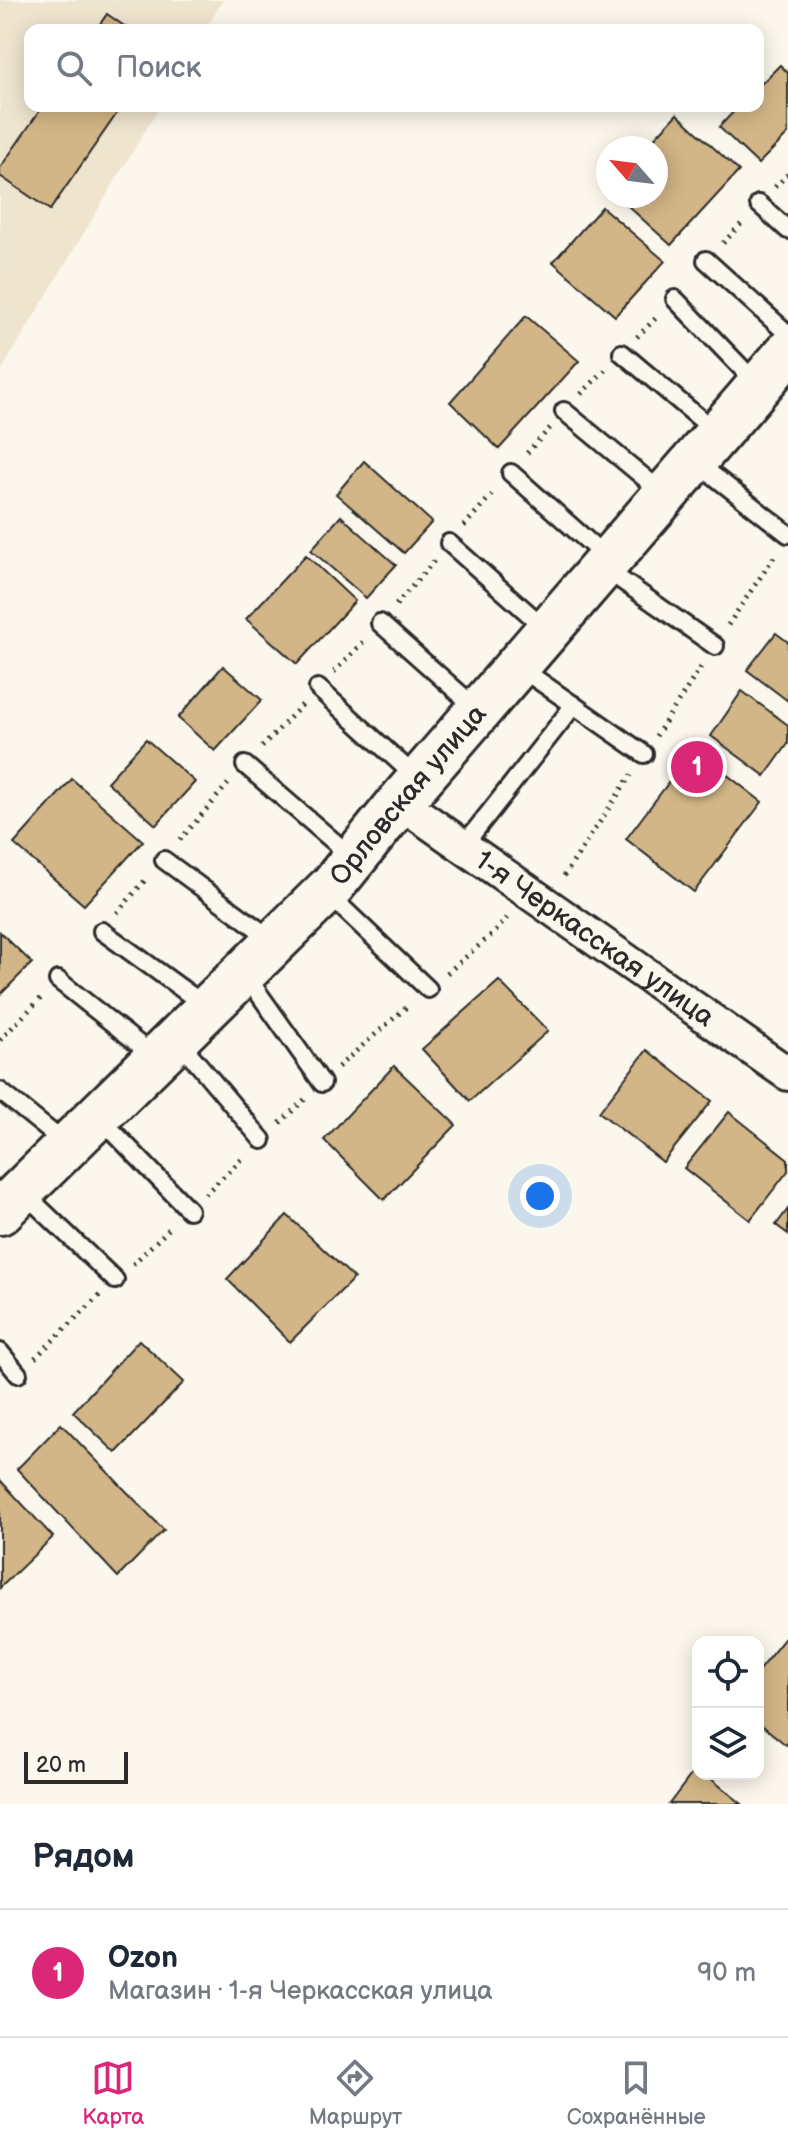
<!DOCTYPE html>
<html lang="ru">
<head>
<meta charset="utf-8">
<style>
	:root { --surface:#fff; --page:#f2f2f3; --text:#1f2937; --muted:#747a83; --line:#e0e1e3; --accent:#db2777 }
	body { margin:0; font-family:"Balsamiq Sans",sans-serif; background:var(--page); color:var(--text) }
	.controls { position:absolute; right:24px; bottom:24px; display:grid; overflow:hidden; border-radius:16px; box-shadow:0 4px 20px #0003 }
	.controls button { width:72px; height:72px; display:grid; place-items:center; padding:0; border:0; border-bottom:2px solid var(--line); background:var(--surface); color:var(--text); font:40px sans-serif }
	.compass { position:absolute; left:596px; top:136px; width:72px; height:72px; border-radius:50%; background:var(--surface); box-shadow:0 4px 20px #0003; rotate:298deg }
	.scale { position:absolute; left:24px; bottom:20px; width:104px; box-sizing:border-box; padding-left:8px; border:4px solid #2b2b2b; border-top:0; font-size:22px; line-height:28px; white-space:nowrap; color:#2b2b2b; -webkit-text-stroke:6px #fbf7ec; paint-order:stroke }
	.you { position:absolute; left:540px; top:1196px; width:28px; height:28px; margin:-20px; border:6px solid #fff; border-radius:50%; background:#1a73e8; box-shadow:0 0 0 12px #1a73e833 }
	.badge { display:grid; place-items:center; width:52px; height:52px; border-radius:50%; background:var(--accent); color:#fff; font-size:26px; font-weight:700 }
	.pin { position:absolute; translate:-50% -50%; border:4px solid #fff; box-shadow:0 2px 8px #0006 }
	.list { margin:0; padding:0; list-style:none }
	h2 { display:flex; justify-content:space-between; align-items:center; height:104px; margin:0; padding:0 32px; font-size:34px }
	h2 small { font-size:26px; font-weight:400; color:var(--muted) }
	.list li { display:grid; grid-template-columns:52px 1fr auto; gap:24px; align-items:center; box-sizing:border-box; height:128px; padding:0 32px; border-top:2px solid var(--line) }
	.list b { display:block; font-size:30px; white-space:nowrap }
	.list p { margin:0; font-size:26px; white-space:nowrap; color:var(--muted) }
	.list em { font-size:26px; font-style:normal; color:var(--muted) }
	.icon { flex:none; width:44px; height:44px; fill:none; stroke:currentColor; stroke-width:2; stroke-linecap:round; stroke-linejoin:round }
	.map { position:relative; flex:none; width:788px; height:1804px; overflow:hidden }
	.search { position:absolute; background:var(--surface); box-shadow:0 4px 20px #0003; left:24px; right:24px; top:24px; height:88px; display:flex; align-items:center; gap:20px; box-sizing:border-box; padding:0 28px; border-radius:16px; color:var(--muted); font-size:30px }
	.sheet { height:232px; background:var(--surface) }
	nav { display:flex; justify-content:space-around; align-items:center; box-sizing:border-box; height:112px; border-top:2px solid var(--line); background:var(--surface); font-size:22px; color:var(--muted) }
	nav a { display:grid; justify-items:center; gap:4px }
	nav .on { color:var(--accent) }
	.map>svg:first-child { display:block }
	.built { fill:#efe4ce }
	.building { fill:#d3b687; stroke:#2b2b2b; stroke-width:2 }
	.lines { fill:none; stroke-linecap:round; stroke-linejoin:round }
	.lane-casing { stroke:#2b2b2b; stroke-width:22 }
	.street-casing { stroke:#2b2b2b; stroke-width:38 }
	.secondary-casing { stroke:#2b2b2b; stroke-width:50 }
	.path { stroke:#2b2b2b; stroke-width:5; stroke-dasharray:2 6; stroke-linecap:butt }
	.lane { stroke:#fbf7ec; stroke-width:16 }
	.street { stroke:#fbf7ec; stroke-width:32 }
	.secondary { stroke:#fbf7ec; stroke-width:44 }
	.labels { text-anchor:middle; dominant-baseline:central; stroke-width:6; stroke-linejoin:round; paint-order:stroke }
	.street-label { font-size:28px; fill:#2b2b2b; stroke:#fbf7ec }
</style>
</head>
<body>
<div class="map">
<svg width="788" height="1804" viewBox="0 0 788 1804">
	<rect width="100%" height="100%" fill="#fbf7ec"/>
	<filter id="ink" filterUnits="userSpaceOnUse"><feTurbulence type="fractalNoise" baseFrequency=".0125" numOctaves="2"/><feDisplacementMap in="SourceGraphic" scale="16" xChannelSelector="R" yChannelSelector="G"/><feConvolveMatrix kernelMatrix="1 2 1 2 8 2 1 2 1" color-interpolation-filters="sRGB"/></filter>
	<g filter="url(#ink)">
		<path class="built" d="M 0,0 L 223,0 L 205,30 L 30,30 L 30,106 L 160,106 L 0,373 Z"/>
		<g class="building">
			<path d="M 107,14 L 130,30 L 96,30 Z"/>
			<path d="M 780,65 L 788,73 L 788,134 L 758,164 L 719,127 L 739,106 L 758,106 L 758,87 Z"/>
			<path d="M 43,106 L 122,106 L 50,210 L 0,176 L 0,168 Z"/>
			<path d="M 677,114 L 739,171 L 671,245 L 617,196 L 656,196 L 656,148 L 645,148 Z"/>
			<path d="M 602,207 L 665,261 L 615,316 L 553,262 Z"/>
			<path d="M 526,316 L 579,361 L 499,449 L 450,402 Z"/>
			<path d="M 364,461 L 432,522 L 404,553 L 336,494 Z"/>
			<path d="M 341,516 L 396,565 L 366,598 L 311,550 Z"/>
			<path d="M 306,555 L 355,601 L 297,664 L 246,619 Z"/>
			<path d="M 776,633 L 788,642 L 788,701 L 747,670 Z"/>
			<path d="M 223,666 L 262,700 L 215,751 L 178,718 Z"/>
			<path d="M 742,691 L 788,725 L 788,744 L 765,776 L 711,736 Z"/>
			<path d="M 146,739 L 195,782 L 156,825 L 107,782 Z"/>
			<path d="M 694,749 L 762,802 L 694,892 L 626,839 Z"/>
			<path d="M 72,779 L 143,841 L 84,905 L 14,844 Z"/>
			<path d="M 0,932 L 32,963 L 0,995 Z"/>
			<path d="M 499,981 L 548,1031 L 470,1101 L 422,1049 Z"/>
			<path d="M 647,1050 L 712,1101 L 663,1162 L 599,1112 Z"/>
			<path d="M 394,1066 L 456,1125 L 384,1200 L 324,1140 Z"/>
			<path d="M 729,1112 L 788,1159 L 788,1171 L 750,1220 L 684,1168 Z"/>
			<path d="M 788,1209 L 788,1234 L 776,1225 Z"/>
			<path d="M 287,1215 L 354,1278 L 290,1342 L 227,1279 Z"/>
			<path d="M 139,1340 L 184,1382 L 116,1453 L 73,1412 Z"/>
			<path d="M 61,1424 L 164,1530 L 118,1577 L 17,1469 Z"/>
			<path d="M 0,1480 L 53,1537 L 0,1588 Z"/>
			<path d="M 788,1634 L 788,1743 L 786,1745 L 758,1722 L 758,1671 Z"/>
			<path d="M 697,1767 L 698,1774 L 705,1774 L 742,1804 L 669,1804 Z"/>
		</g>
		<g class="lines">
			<g class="lane-casing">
				<g id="lane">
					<path d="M 759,204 L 788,230"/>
					<path d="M 706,260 L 788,334"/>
					<path d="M 675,299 L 758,385"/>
					<path d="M 622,353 L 717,433"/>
					<path d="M 564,411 L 664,494"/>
					<path d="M 696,462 L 788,534"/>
					<path d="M 511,473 L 608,559"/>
					<path d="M 449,543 L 547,630"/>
					<path d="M 604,568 L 715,646"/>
					<path d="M 380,623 L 478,710"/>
					<path d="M 519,667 L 644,754"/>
					<path d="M 318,688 L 418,779"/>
					<path d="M 245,765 L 353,858"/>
					<path d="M 463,846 L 574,705"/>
					<path d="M 164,860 L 274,941"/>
					<path d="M 327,893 L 428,989"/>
					<path d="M 102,931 L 207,1007"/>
					<path d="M 245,974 L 322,1083"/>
					<path d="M 58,980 L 155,1057"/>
					<path d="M 178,1040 L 262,1140"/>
					<path d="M 0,1091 L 66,1144"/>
					<path d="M 99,1117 L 189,1210"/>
					<path d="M 23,1192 L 115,1280"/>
					<path d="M 0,1352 L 18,1374"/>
				</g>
			</g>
			<g class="street-casing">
				<g id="street">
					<path id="s1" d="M 400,802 L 788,1074"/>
				</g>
			</g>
			<g class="secondary-casing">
				<g id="secondary">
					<path id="s2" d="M 0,1212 L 332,886 L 400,802 L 788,352"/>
				</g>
			</g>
			<g class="path">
				<path d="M 775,187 L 788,174"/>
				<path d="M 723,243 L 744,221"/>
				<path d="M 637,337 L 658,316"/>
				<path d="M 581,394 L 605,370"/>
				<path d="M 527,453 L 550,428"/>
				<path d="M 464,526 L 495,491"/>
				<path d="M 396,605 L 434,561"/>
				<path d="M 728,625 L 776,554"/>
				<path d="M 334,672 L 363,642"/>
				<path d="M 656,736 L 703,664"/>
				<path d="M 262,747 L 302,705"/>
				<path d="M 180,840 L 228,784"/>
				<path d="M 564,876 L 631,775"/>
				<path d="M 117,913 L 147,878"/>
				<path d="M 447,973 L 496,931 L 507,918"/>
				<path d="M 0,1040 L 41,998"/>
				<path d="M 338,1067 L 409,1005"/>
				<path d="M 280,1123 L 305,1099"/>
				<path d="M 205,1194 L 244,1157"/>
				<path d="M 133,1264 L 172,1226"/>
				<path d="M 35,1358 L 100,1295"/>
			</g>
			<use href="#lane" class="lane"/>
			<use href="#street" class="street"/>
			<use href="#secondary" class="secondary"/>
		</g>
	</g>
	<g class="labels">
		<g class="street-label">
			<text stroke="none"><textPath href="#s2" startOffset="584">Орловская улица</textPath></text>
			<text stroke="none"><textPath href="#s1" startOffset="238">1-я Черкасская улица</textPath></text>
		</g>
	</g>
</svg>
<div class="controls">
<button><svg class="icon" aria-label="locate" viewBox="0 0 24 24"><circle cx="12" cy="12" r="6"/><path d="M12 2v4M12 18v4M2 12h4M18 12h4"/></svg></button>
<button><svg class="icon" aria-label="layers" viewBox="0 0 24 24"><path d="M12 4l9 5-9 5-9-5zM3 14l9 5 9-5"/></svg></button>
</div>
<svg class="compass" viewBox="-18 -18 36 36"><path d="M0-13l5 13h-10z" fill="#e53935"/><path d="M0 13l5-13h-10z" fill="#747a83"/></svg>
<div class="scale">20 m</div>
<div class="you"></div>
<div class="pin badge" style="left:697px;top:767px">1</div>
<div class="search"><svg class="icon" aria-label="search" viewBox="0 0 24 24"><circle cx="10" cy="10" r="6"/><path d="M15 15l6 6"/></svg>Поиск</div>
</div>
<section class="sheet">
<h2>Рядом<small></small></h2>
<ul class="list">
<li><span class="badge">1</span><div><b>Ozon</b><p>Магазин · 1-я Черкасская улица</p></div><em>90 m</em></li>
</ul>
</section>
<nav>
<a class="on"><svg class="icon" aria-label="map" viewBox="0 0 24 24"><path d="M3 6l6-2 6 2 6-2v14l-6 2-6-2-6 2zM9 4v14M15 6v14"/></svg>Карта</a>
<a><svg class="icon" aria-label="directions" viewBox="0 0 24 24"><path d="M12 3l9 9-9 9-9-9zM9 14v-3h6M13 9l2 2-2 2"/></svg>Маршрут</a>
<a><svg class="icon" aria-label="saved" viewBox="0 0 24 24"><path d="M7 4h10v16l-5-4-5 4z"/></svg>Сохранённые</a>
</nav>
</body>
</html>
